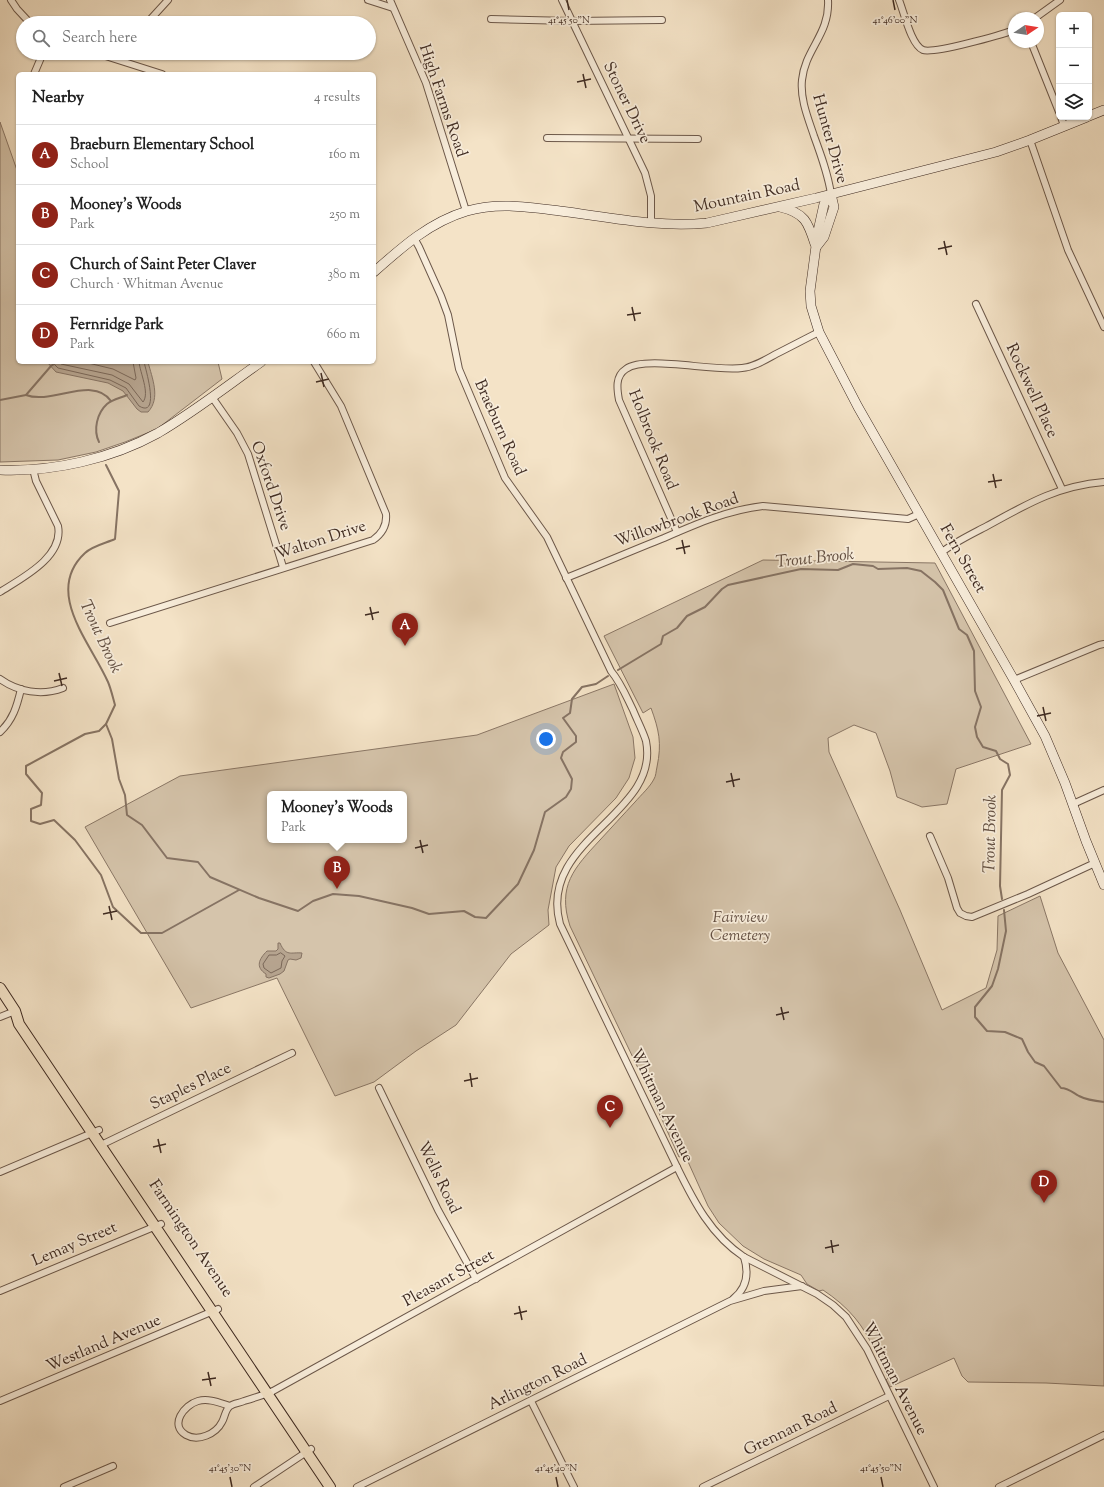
<!DOCTYPE html>
<html lang="en">
<head>
<meta charset="utf-8">
<style>
	:root { --surface:#fff; --page:#f2f2f2; --text:#222; --muted:#767676; --line:#e0e0e0; --accent:#8f2418 }
	body { margin:0; font-family:"Sorts Mill Goudy",serif; background:var(--page); color:var(--text) }
	.controls { position:absolute; right:12px; top:12px; display:grid; overflow:hidden; border-radius:6px; box-shadow:0 1px 3px #0004 }
	.controls button { width:36px; height:36px; display:grid; place-items:center; padding:0; border:0; border-bottom:1px solid var(--line); background:var(--surface); color:var(--text); font:20px sans-serif }
	.compass { position:absolute; left:1008px; top:12px; width:36px; height:36px; border-radius:50%; background:var(--surface); box-shadow:0 1px 3px #0004; rotate:78deg }
	.you { position:absolute; left:546px; top:739px; width:14px; height:14px; margin:-10px; border:3px solid #fff; border-radius:50%; background:#1a73e8; box-shadow:0 0 0 6px #1a73e833 }
	.badge { display:grid; place-items:center; width:26px; height:26px; border-radius:50%; background:var(--accent); color:#fff; font-size:13px; font-weight:700 }
	.pin { position:absolute; translate:-50% -33px; filter:drop-shadow(0 1px 2px #0008) }
	.pin::after { content:''; position:absolute; top:21px; width:14px; height:12px; background:inherit; clip-path:polygon(0 0,100% 0,50% 100%) }
	.popup { position:absolute; left:267px; top:791px; width:140px; height:52px; box-sizing:border-box; display:grid; place-content:center; border-radius:6px; background:var(--surface); filter:drop-shadow(0 1px 3px #0005); font-size:13px; white-space:nowrap; color:var(--muted) }
	.popup b { font-size:15px; color:var(--text) }
	.popup::after { content:''; position:absolute; left:50%; top:100%; margin-left:-8px; border:8px solid transparent; border-top-color:var(--surface) }
	.list { margin:0; padding:0; list-style:none }
	h2 { display:flex; justify-content:space-between; align-items:center; height:52px; margin:0; padding:0 16px; font-size:17px }
	h2 small { font-size:13px; font-weight:400; color:var(--muted) }
	.list li { display:grid; grid-template-columns:26px 1fr auto; gap:12px; align-items:center; box-sizing:border-box; height:60px; padding:0 16px; border-top:1px solid var(--line) }
	.list b { display:block; font-size:15px; white-space:nowrap }
	.list p { margin:0; font-size:13px; white-space:nowrap; color:var(--muted) }
	.list em { font-size:13px; font-style:normal; color:var(--muted) }
	.icon { flex:none; width:22px; height:22px; fill:none; stroke:currentColor; stroke-width:2; stroke-linecap:round; stroke-linejoin:round }
	.map { position:relative; flex:none; width:1104px; height:1487px; overflow:hidden }
	.search { position:absolute; background:var(--surface); box-shadow:0 1px 3px #0004; left:16px; top:16px; width:360px; height:44px; display:flex; align-items:center; gap:10px; box-sizing:border-box; padding:0 14px; border-radius:22px; color:var(--muted); font-size:15px }
	.panel { position:absolute; background:var(--surface); box-shadow:0 1px 3px #0004; left:16px; top:72px; width:360px; height:292px; border-radius:6px }
	.map>svg:first-child { display:block }
	.green { fill:#d5c4ab; stroke:#8a7766; fill-rule:evenodd }
	.water { fill:#b6a48f; stroke:#867363 }
	.lines { fill:none; stroke-linecap:round; stroke-linejoin:round }
	.shore { stroke:#7a6758; stroke-width:1 }
	.stream { stroke:#867363; stroke-width:2 }
	.street-casing { stroke:#6c584a; stroke-width:8 }
	.secondary-casing { stroke:#3e2a21; stroke-width:10 }
	.primary-casing { stroke:#3e2a21; stroke-width:12 }
	.street { stroke:#f8eddb; stroke-width:6 }
	.secondary { stroke:#f8eddb; stroke-width:9 }
	.primary { stroke:#f4e3c7; stroke-width:10 }
	.ticks { fill:none; stroke:#3e2a21; stroke-width:1.5 }
	.labels { text-anchor:middle; dominant-baseline:central; stroke-width:3.5; stroke-linejoin:round; paint-order:stroke }
	.street-label { font-size:16px; fill:#3e2a21; stroke:#f8eddb }
	.park-label { font-size:16px; font-style:italic; fill:#645044; stroke:#f8eddb }
	.water-label { font-size:17px; font-style:italic; fill:#624f42; stroke:#f8eddb }
	.ticks-label { font-size:10px; text-anchor:middle; fill:#3e2a21; stroke:#f8eddb; stroke-width:3.5; stroke-linejoin:round; paint-order:stroke }
</style>
</head>
<body>
<div class="map">
<svg width="1104" height="1487" viewBox="0 0 1104 1487">
	<rect width="100%" height="100%" fill="#f4e3c7"/>
	<filter id="stains"><feTurbulence type="fractalNoise" baseFrequency=".005" numOctaves="4"/><feColorMatrix values="0 0 0 0 .2 0 0 0 0 .09 0 0 0 0 .02 0 0 0 .5 -.17"/></filter>
	<radialGradient id="worn" r=".72"><stop offset=".6" stop-color="#630" stop-opacity="0"/><stop offset="1" stop-color="#630" stop-opacity=".3"/></radialGradient>
	<g class="green">
		<path d="M 0,122 L 18,173 L 18,362 L 218,362 L 222,379 L 157,429 L 125,442 L 96,452 L 58,460 L 0,462 Z"/>
		<path d="M 763,560 L 935,563 L 1031,744 L 956,769 L 947,804 L 922,807 L 897,797 L 890,771 L 876,733 L 854,725 L 828,738 L 829,752 L 900,910 L 942,1010 L 986,988 L 997,950 L 998,916 L 1040,896 L 1058,953 L 1104,1040 L 1104,1386 L 1046,1383 L 968,1382 L 962,1376 L 954,1358 L 890,1387 L 886,1380 L 888,1378 C 878,1358 870,1336 855,1318 C 846,1307 835,1298 823,1290 L 819,1291 L 807,1284 L 801,1275 L 764,1259 L 743,1246 L 719,1223 L 708,1206 L 685,1155 L 679,1157 L 649,1091 L 570,926 C 557,886 574,868 600,840 C 611,828 623,815 635,802 C 641,795 650,787 654,779 C 656,776 656,771 657,767 C 662,743 659,730 651,708 L 643,713 L 604,636 Z"/>
		<path d="M 614,684 L 633,737 L 635,758 L 629,778 L 616,798 L 569,846 L 556,867 L 548,910 L 549,925 L 511,954 L 456,1025 L 416,1051 L 374,1082 L 335,1096 L 277,978 L 191,1008 L 85,827 L 180,776 L 477,735 ZM 270,794 L 404,794 L 404,840 L 270,840 Z"/>
	</g>
	<g class="water">
		<path d="M 47,362 L 148,362 C 152,378 161,398 148,412 L 141,412 L 137,409 L 123,391 L 108,383 L 56,372 Z"/>
		<path d="M 278,943 L 280,943 C 286,957 291,952 302,953 L 301,958 L 296,960 L 290,959 L 288,960 L 284,971 L 280,974 L 269,978 L 266,977 L 266,974 C 255,967 259,959 267,951 L 276,951 L 278,949 Z"/>
	</g>
	<g class="lines">
		<g class="shore">
			<path d="M 52,362 L 58,368 L 110,380 L 126,388 L 139,406 C 161,419 145,367 144,362"/>
			<path d="M 59,362 L 61,364 L 112,375 L 129,384 L 143,402 C 150,393 140,373 139,362"/>
			<path d="M 84,362 L 113,369 L 135,380 L 136,378 L 133,362"/>
			<path d="M 281,953 L 285,956 L 282,961 L 281,968 L 271,973 L 264,968 L 263,964 L 269,955 L 276,955 Z"/>
		</g>
		<g class="stream">
			<path d="M 26,395 C 52,405 93,375 111,401"/>
			<path d="M 0,400 L 26,395 L 51,366 L 57,362"/>
			<path d="M 99,442 C 93,430 97,413 107,404 C 113,399 121,398 127,395"/>
			<path d="M 106,465 L 119,491 L 115,539 C 106,543 92,546 85,553 C 43,592 91,643 108,682 C 111,689 113,698 115,705 L 106,724 L 112,739 L 119,779 L 125,795 L 127,815 L 142,825 L 167,858 L 198,862 L 210,877 L 259,898 L 298,911 L 313,901 L 333,894 L 359,896 L 412,908 L 429,914 L 464,911 L 475,917 L 486,918 L 518,884 L 534,850 L 545,812 L 566,797 L 571,789 L 572,779 L 561,758 L 563,752 L 576,742 L 576,736 L 563,718 L 570,713 L 572,699 L 582,687 L 596,684 L 608,676"/>
			<path d="M 618,670 L 661,644 L 663,636 L 677,628 L 687,616 L 705,607 L 722,589 L 728,585 L 801,569 L 838,570 L 853,564 L 873,566 L 878,569 L 907,568 L 921,571 L 935,582 L 943,590 L 959,629 L 967,635 L 974,651 L 975,691 L 981,707 L 975,727 L 977,737 L 983,747 L 996,751 L 1000,759 L 1008,764 L 1010,775 L 1002,790 L 1000,886 L 1002,899"/>
			<path d="M 106,724 L 99,731 L 85,734 L 26,766 L 26,774 L 42,793 L 41,805 L 31,809 L 31,821 L 40,824 L 54,820 L 75,840 L 101,875 L 113,907 L 141,933 L 162,933 L 239,890"/>
			<path d="M 1004,910 L 1006,931 L 998,969 L 992,986 L 975,1007 L 975,1017 L 987,1031 L 1005,1032 L 1022,1039 L 1028,1052 L 1035,1062 L 1044,1066 L 1061,1088 C 1068,1088 1072,1092 1079,1096 C 1087,1100 1095,1101 1104,1102"/>
		</g>
		<g class="street-casing">
			<g id="street">
				<path d="M 11,0 L 17,9 L 30,23"/>
				<path d="M 368,0 L 393,8"/>
				<path d="M 390,0 L 426,83 L 466,211"/>
				<path d="M 562,0 L 645,173 L 651,196 L 651,222"/>
				<path d="M 828,0 C 830,34 805,49 802,80 C 800,99 808,118 814,136 C 821,155 828,174 831,194"/>
				<path d="M 899,0 C 904,12 911,45 923,50 C 933,54 1001,35 1014,30"/>
				<path d="M 1035,18 L 1060,0"/>
				<path d="M 491,19 L 571,21 L 662,20"/>
				<path d="M 147,23 L 168,0"/>
				<path d="M 1031,42 L 1059,112"/>
				<path d="M 96,53 L 162,74"/>
				<path d="M 34,74 L 43,53"/>
				<path d="M 1061,117 L 1064,126"/>
				<path d="M 547,138 L 698,139"/>
				<path d="M 1030,140 L 1068,250 L 1104,327"/>
				<path d="M 414,238 L 419,247 L 441,296 L 448,315 L 459,369 L 505,478 L 547,537 L 611,671 C 621,683 626,696 633,710 C 637,720 643,731 646,741 C 661,815 537,839 560,924 L 677,1167 C 694,1202 711,1235 744,1257 L 817,1294 L 833,1305 L 846,1317 L 867,1349 L 934,1487"/>
				<path d="M 976,304 L 1062,489"/>
				<path d="M 212,397 L 237,433 L 248,454 L 283,567"/>
				<path d="M 677,532 L 619,400 C 617,389 615,376 626,369 C 646,355 713,372 742,368 C 754,367 765,360 776,354 C 790,347 805,339 819,332"/>
				<path d="M 942,552 C 955,542 972,534 987,526 C 1027,504 1057,486 1104,482"/>
				<path d="M 566,578 C 599,565 631,551 664,538 C 696,524 728,510 763,506 L 908,519 L 919,514"/>
				<path d="M 0,592 C 22,578 64,557 58,526 L 36,481 L 33,469"/>
				<path d="M 110,623 L 373,540 C 383,533 387,525 386,514 L 341,406 L 314,362"/>
				<path d="M 0,679 C 18,692 42,696 63,688"/>
				<path d="M 1014,680 L 1099,645 L 1104,644"/>
				<path d="M 0,732 C 13,720 17,706 21,689"/>
				<path d="M 1073,804 L 1104,790"/>
				<path d="M 930,836 L 948,878 L 957,908 L 960,913 L 966,916 L 972,917 L 1028,894 L 1095,863"/>
				<path d="M 0,1017 L 15,1011"/>
				<path d="M 379,1088 L 438,1210 L 476,1279"/>
				<path d="M 101,1145 L 292,1053"/>
				<path d="M 0,1172 L 99,1130"/>
				<path d="M 0,1291 L 161,1224"/>
				<path d="M 733,1299 C 747,1288 749,1273 744,1257"/>
				<path d="M 0,1401 L 218,1309"/>
				<path d="M 531,1401 L 574,1487"/>
				<path d="M 230,1406 C 220,1403 209,1398 198,1401 C 184,1405 169,1425 186,1435 C 198,1442 216,1434 222,1422 C 225,1417 225,1410 230,1406 C 234,1403 240,1403 244,1401 C 254,1398 264,1395 273,1391 L 677,1167"/>
				<path d="M 64,1487 L 113,1466"/>
				<path d="M 254,1487 L 311,1449"/>
				<path d="M 357,1487 L 730,1301 L 764,1291 L 802,1286"/>
				<path d="M 703,1487 L 889,1396"/>
				<path d="M 999,1487 L 1104,1435"/>
			</g>
		</g>
		<g class="secondary-casing">
			<g id="secondary">
				<path d="M 1089,116 L 1104,110"/>
				<path d="M 831,194 L 824,204 L 818,231 L 810,291 L 811,306 L 819,332 L 858,407 L 1014,680 L 1045,736 L 1065,783 L 1086,841 L 1104,885"/>
				<path d="M 780,207 C 805,213 808,222 815,244"/>
				<path d="M 817,246 L 824,237 L 834,207 L 831,194"/>
				<path d="M 374,272 C 402,247 430,222 467,211 C 498,202 528,207 560,211 C 608,217 658,228 707,223 L 816,198 L 996,152 L 1030,140 L 1087,117"/>
				<path d="M 0,470 C 53,472 111,459 158,433 C 194,412 227,386 261,362"/>
			</g>
		</g>
		<g class="primary-casing">
			<path id="primary" d="M 0,988 L 15,1011 L 19,1024 L 330,1487"/>
		</g>
		<use href="#street" class="street"/>
		<use href="#secondary" class="secondary"/>
		<use href="#primary" class="primary"/>
	</g>
	<path class="ticks" d="M 567,0 L 569,10M 893,0 L 895,10M 583,74 L 586,88M 577,82 L 591,79M 944,241 L 947,255M 938,249 L 952,246M 632,307 L 635,321M 627,315 L 641,313M 321,373 L 324,387M 316,382 L 329,379M 993,474 L 996,488M 988,482 L 1002,480M 682,540 L 685,554M 676,549 L 690,546M 370,607 L 373,620M 365,615 L 379,612M 59,673 L 62,686M 54,681 L 67,678M 1043,707 L 1046,721M 1037,716 L 1051,713M 731,773 L 734,787M 726,782 L 740,779M 420,840 L 423,853M 415,848 L 428,845M 109,906 L 112,920M 103,914 L 117,911M 781,1007 L 784,1020M 776,1015 L 789,1012M 470,1073 L 472,1087M 464,1081 L 478,1078M 158,1139 L 161,1153M 153,1147 L 166,1144M 831,1240 L 833,1253M 825,1248 L 839,1245M 519,1306 L 522,1320M 514,1314 L 527,1311M 208,1372 L 211,1386M 202,1380 L 216,1378M 230,1477 L 232,1487M 556,1477 L 558,1487M 881,1477 L 883,1487"/>
	<g class="labels">
		<g class="street-label">
			<text transform="translate(442 101) rotate(71)">High Farms Road</text>
			<text transform="translate(626 103) rotate(64)">Stoner Drive</text>
			<text transform="translate(829 139) rotate(74)">Hunter Drive</text>
			<text transform="translate(747 197) rotate(-12)">Mountain Road</text>
			<text transform="translate(1031 391) rotate(65)">Rockwell Place</text>
			<text transform="translate(499 428) rotate(66)">Braeburn Road</text>
			<text transform="translate(652 440) rotate(68)">Holbrook Road</text>
			<text transform="translate(270 486) rotate(71)">Oxford Drive</text>
			<text transform="translate(677 521) rotate(-20)">Willowbrook Road</text>
			<text transform="translate(321 541) rotate(-18)">Walton Drive</text>
			<text transform="translate(962 559) rotate(60)">Fern Street</text>
			<text transform="translate(191 1087) rotate(-26)">Staples Place</text>
			<text transform="translate(661 1106) rotate(64)">Whitman Avenue</text>
			<text transform="translate(438 1178) rotate(64)">Wells Road</text>
			<text transform="translate(190 1239) rotate(56)">Farmington Avenue</text>
			<text transform="translate(75 1245) rotate(-23)">Lemay Street</text>
			<text transform="translate(449 1279) rotate(-29)">Pleasant Street</text>
			<text transform="translate(104 1344) rotate(-23)">Westland Avenue</text>
			<text transform="translate(894 1379) rotate(63)">Whitman Avenue</text>
			<text transform="translate(538 1383) rotate(-26)">Arlington Road</text>
			<text transform="translate(791 1430) rotate(-26)">Grennan Road</text>
		</g>
		<g class="park-label">
			<text x="740" y="918">Fairview<tspan x="740" dy="18">Cemetery</tspan></text>
		</g>
		<g class="water-label">
			<text transform="translate(815 559) rotate(-6)">Trout Brook</text>
			<text transform="translate(100 637) rotate(65)">Trout Brook</text>
			<text transform="translate(991 834) rotate(-89)">Trout Brook</text>
		</g>
	</g>
	<g class="ticks-label">
		<text x="569" y="23">41°45'50"N</text>
		<text x="895" y="23">41°46'00"N</text>
		<text x="230" y="1471">41°45'30"N</text>
		<text x="556" y="1471">41°45'40"N</text>
		<text x="881" y="1471">41°45'50"N</text>
	</g>
	<rect width="100%" height="100%" filter="url(#stains)"/>
	<rect width="100%" height="100%" fill="url(#worn)"/>
</svg>
<div class="controls">
<button>+</button>
<button>−</button>
<button><svg class="icon" aria-label="layers" viewBox="0 0 24 24"><path d="M12 4l9 5-9 5-9-5zM3 14l9 5 9-5"/></svg></button>
</div>
<svg class="compass" viewBox="-18 -18 36 36"><path d="M0-13l5 13h-10z" fill="#e53935"/><path d="M0 13l5-13h-10z" fill="#767676"/></svg>
<div class="you"></div>
<div class="pin badge" style="left:405px;top:646px">A</div>
<div class="pin badge" style="left:337px;top:889px">B</div>
<div class="popup"><b>Mooney's Woods</b>Park</div>
<div class="pin badge" style="left:610px;top:1128px">C</div>
<div class="pin badge" style="left:1044px;top:1203px">D</div>
<div class="search"><svg class="icon" aria-label="search" viewBox="0 0 24 24"><circle cx="10" cy="10" r="6"/><path d="M15 15l6 6"/></svg>Search here</div>
<section class="panel">
<h2>Nearby<small>4 results</small></h2>
<ul class="list">
<li><span class="badge">A</span><div><b>Braeburn Elementary School</b><p>School</p></div><em>160 m</em></li>
<li><span class="badge">B</span><div><b>Mooney's Woods</b><p>Park</p></div><em>250 m</em></li>
<li><span class="badge">C</span><div><b>Church of Saint Peter Claver</b><p>Church · Whitman Avenue</p></div><em>380 m</em></li>
<li><span class="badge">D</span><div><b>Fernridge Park</b><p>Park</p></div><em>660 m</em></li>
</ul>
</section>
</div>
</body>
</html>
